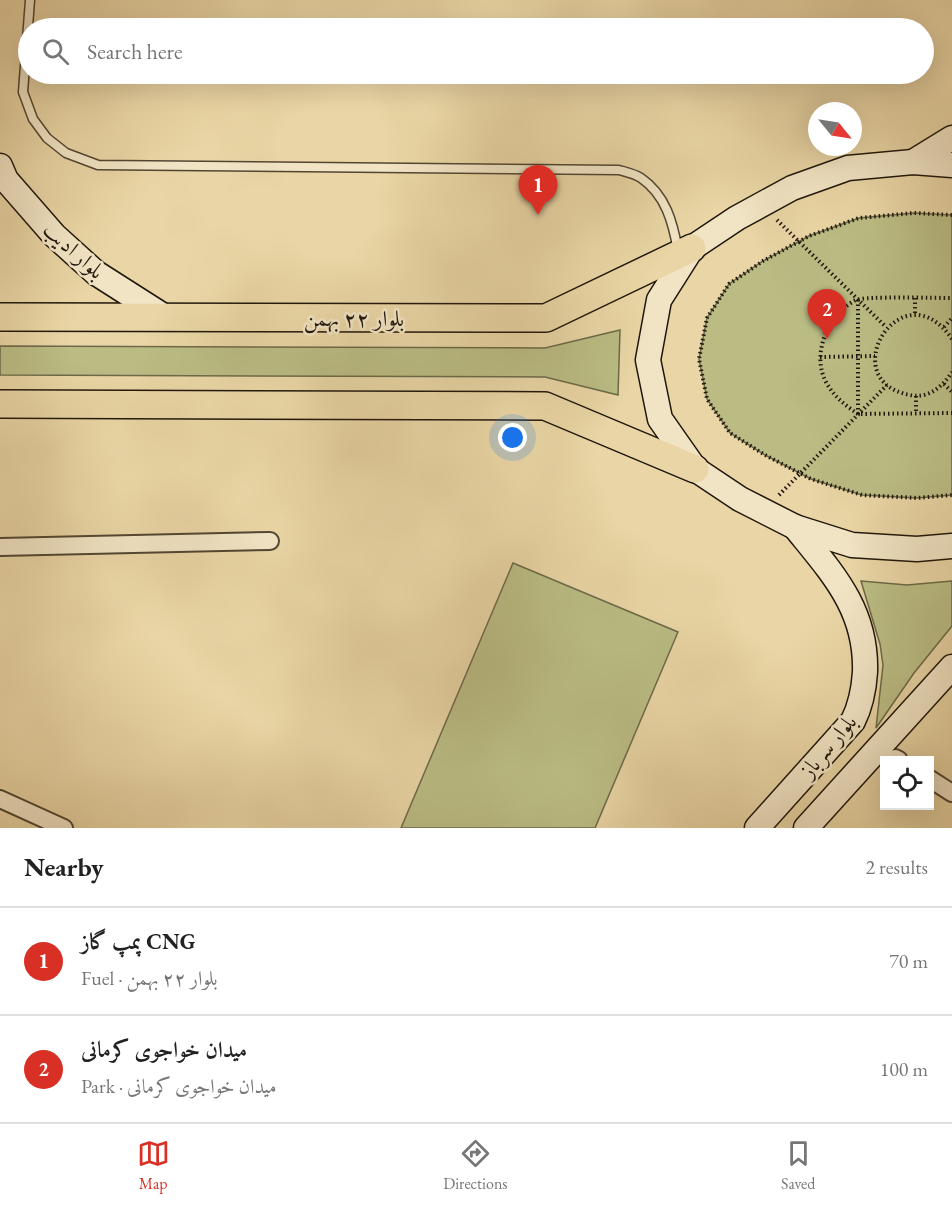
<!DOCTYPE html>
<html lang="en">
<head>
<meta charset="utf-8">
<style>
	:root { --surface:#fff; --page:#f2f2f2; --text:#222; --muted:#767676; --line:#e0e0e0; --accent:#d93025 }
	body { margin:0; font-family:"EB Garamond",Amiri,serif; background:var(--page); color:var(--text) }
	.controls { position:absolute; right:18px; bottom:18px; display:grid; overflow:hidden; border-radius:0px; box-shadow:0 6px 24px #0002 }
	.controls button { width:54px; height:54px; display:grid; place-items:center; padding:0; border:0; border-bottom:2px solid var(--line); background:var(--surface); color:var(--text); font:30px sans-serif }
	.compass { position:absolute; left:808px; top:102px; width:54px; height:54px; border-radius:50%; background:var(--surface); box-shadow:0 6px 24px #0002; rotate:120deg }
	.you { position:absolute; left:513px; top:438px; width:21px; height:21px; margin:-15px; border:4px solid #fff; border-radius:50%; background:#1a73e8; box-shadow:0 0 0 9px #1a73e833 }
	.badge { display:grid; place-items:center; width:39px; height:39px; border-radius:50%; background:var(--accent); color:#fff; font-size:20px; font-weight:700 }
	.pin { position:absolute; translate:-50% -50px; filter:drop-shadow(0 2px 3px #0008) }
	.pin::after { content:''; position:absolute; top:32px; width:21px; height:18px; background:inherit; clip-path:polygon(0 0,100% 0,50% 100%) }
	.list { margin:0; padding:0; list-style:none }
	h2 { display:flex; justify-content:space-between; align-items:center; height:78px; margin:0; padding:0 24px; font-size:26px }
	h2 small { font-size:20px; font-weight:400; color:var(--muted) }
	.list li { display:grid; grid-template-columns:39px 1fr auto; gap:18px; align-items:center; box-sizing:border-box; height:108px; padding:0 24px; border-top:2px solid var(--line) }
	.list b { display:block; font-size:22px; white-space:nowrap }
	.list p { margin:0; font-size:20px; white-space:nowrap; color:var(--muted) }
	.list em { font-size:20px; font-style:normal; color:var(--muted) }
	.icon { flex:none; width:33px; height:33px; fill:none; stroke:currentColor; stroke-width:2; stroke-linecap:round; stroke-linejoin:round }
	.map { position:relative; flex:none; width:952px; height:828px; overflow:hidden }
	.search { position:absolute; background:var(--surface); box-shadow:0 6px 24px #0002; left:18px; right:18px; top:18px; height:66px; display:flex; align-items:center; gap:15px; box-sizing:border-box; padding:0 21px; border-radius:33px; color:var(--muted); font-size:22px }
	.sheet { height:294px; background:var(--surface) }
	nav { display:flex; justify-content:space-around; align-items:center; box-sizing:border-box; height:84px; border-top:2px solid var(--line); background:var(--surface); font-size:16px; color:var(--muted) }
	nav a { display:grid; justify-items:center; gap:3px }
	nav .on { color:var(--accent) }
	.map>svg:first-child { display:block }
	.green { fill:#babc84; stroke:#6c6a48; stroke-width:1.5 }
	.lines { fill:none; stroke-linecap:round; stroke-linejoin:round }
	.service-casing { stroke:#524632; stroke-width:11 }
	.minor-casing { stroke:#524632; stroke-width:20 }
	.secondary-casing { stroke:#1f170b; stroke-width:27 }
	.primary-casing { stroke:#1f170b; stroke-width:30 }
	.path { stroke:#1f170b; stroke-width:4; stroke-dasharray:1.5 3; stroke-linecap:butt }
	.service { stroke:#f1e4c4; stroke-width:8 }
	.minor { stroke:#f1e4c4; stroke-width:16 }
	.secondary { stroke:#f1e4c4; stroke-width:24 }
	.primary { stroke:#e9d5a5; stroke-width:27 }
	.labels { text-anchor:middle; dominant-baseline:central; stroke-width:5; stroke-linejoin:round; paint-order:stroke }
	.street-label { font-size:22px; fill:#1f170b; stroke:#f1e4c4 }
</style>
</head>
<body>
<div class="map">
<svg width="952" height="828" viewBox="0 0 952 828">
	<rect width="100%" height="100%" fill="#e9d5a5"/>
	<filter id="stains"><feTurbulence type="fractalNoise" baseFrequency=".00333" numOctaves="4"/><feColorMatrix values="0 0 0 0 .2 0 0 0 0 .09 0 0 0 0 .02 0 0 0 .5 -.17"/></filter>
	<radialGradient id="worn" r=".72"><stop offset=".6" stop-color="#630" stop-opacity="0"/><stop offset="1" stop-color="#630" stop-opacity=".3"/></radialGradient>
	<g class="green">
		<path d="M 914,213 L 952,215 L 952,495 L 917,498 L 862,495 L 811,479 L 765,455 L 730,433 L 707,399 L 699,359 L 707,318 L 729,284 L 763,261 L 809,236 L 859,218 Z"/>
		<path d="M 620,330 L 618,395 L 545,377 L 0,375 L 0,346 L 545,348 Z"/>
		<path d="M 513,563 L 678,632 L 595,828 L 401,828 Z"/>
		<path d="M 861,581 L 907,585 L 952,581 L 952,626 L 914,673 L 876,728 L 883,665 L 880,644 Z"/>
	</g>
	<g class="lines">
		<g class="service-casing">
			<path id="service" d="M 30,0 L 23,92 L 33,119 L 47,138 L 66,153 L 98,165 L 619,170 C 626,172 635,174 641,178 C 666,195 673,223 678,251"/>
		</g>
		<g class="minor-casing">
			<g id="minor">
				<path d="M 0,547 L 270,541"/>
				<path d="M 895,758 L 899,760"/>
				<path d="M 930,779 L 952,793"/>
				<path d="M 0,799 L 64,828"/>
			</g>
		</g>
		<g class="secondary-casing">
			<g id="secondary">
				<path d="M 913,162 L 952,138"/>
				<path d="M 952,165 L 913,162 L 848,168 L 792,188 L 737,218 L 692,248 L 659,300 L 648,360 L 660,419 L 695,469 L 740,499 L 795,527 L 852,545 L 917,549 L 952,546"/>
				<path d="M 0,166 L 6,180 L 54,235 L 96,273 L 165,317"/>
				<path d="M 757,828 L 853,721 C 861,705 864,688 865,672 C 867,609 832,573 795,527"/>
				<path d="M 806,828 L 952,667"/>
			</g>
		</g>
		<g class="primary-casing">
			<g id="primary">
				<path d="M 0,317 L 546,318 L 692,248"/>
				<path d="M 0,404 L 545,406 L 695,469"/>
			</g>
		</g>
		<g class="path">
			<path d="M 952,215 L 914,213 L 859,218 L 809,236 L 763,261 L 729,284 L 707,318 L 699,359 L 707,399 L 730,433 L 765,455 L 811,479 L 862,495 L 917,498 L 952,495"/>
			<path d="M 777,220 L 886,327"/>
			<path d="M 915,298 L 915,315"/>
			<path d="M 858,300 L 858,414 L 952,413"/>
			<path d="M 944,327 L 952,318"/>
			<path d="M 952,339 C 902,266 832,381 910,395 C 929,399 943,386 952,372"/>
			<path d="M 820,357 L 875,356"/>
			<path d="M 944,384 L 952,392"/>
			<path d="M 916,396 L 916,413"/>
			<path d="M 858,414 C 845,405 834,397 826,382 C 811,354 828,314 856,300 C 865,296 936,298 952,298"/>
			<path d="M 779,495 L 887,385"/>
		</g>
		<use href="#service" class="service"/>
		<use href="#minor" class="minor"/>
		<use href="#secondary" class="secondary"/>
		<use href="#primary" class="primary"/>
	</g>
	<g class="labels">
		<g class="street-label">
			<text transform="translate(74 250) rotate(42)">بلوار ادیب</text>
			<text x="354" y="318">بلوار ۲۲ بهمن</text>
			<text transform="translate(828 746) rotate(-50)">بلوار سرباز</text>
		</g>
	</g>
	<rect width="100%" height="100%" filter="url(#stains)"/>
	<rect width="100%" height="100%" fill="url(#worn)"/>
</svg>
<div class="controls">
<button><svg class="icon" aria-label="locate" viewBox="0 0 24 24"><circle cx="12" cy="12" r="6"/><path d="M12 2v4M12 18v4M2 12h4M18 12h4"/></svg></button>
</div>
<svg class="compass" viewBox="-18 -18 36 36"><path d="M0-13l5 13h-10z" fill="#e53935"/><path d="M0 13l5-13h-10z" fill="#767676"/></svg>
<div class="you"></div>
<div class="pin badge" style="left:538px;top:215px">1</div>
<div class="pin badge" style="left:827px;top:339px">2</div>
<div class="search"><svg class="icon" aria-label="search" viewBox="0 0 24 24"><circle cx="10" cy="10" r="6"/><path d="M15 15l6 6"/></svg>Search here</div>
</div>
<section class="sheet">
<h2>Nearby<small>2 results</small></h2>
<ul class="list">
<li><span class="badge">1</span><div><b>پمپ گاز CNG</b><p>Fuel · بلوار ۲۲ بهمن</p></div><em>70 m</em></li>
<li><span class="badge">2</span><div><b>میدان خواجوی کرمانی</b><p>Park · میدان خواجوی کرمانی</p></div><em>100 m</em></li>
</ul>
</section>
<nav>
<a class="on"><svg class="icon" aria-label="map" viewBox="0 0 24 24"><path d="M3 6l6-2 6 2 6-2v14l-6 2-6-2-6 2zM9 4v14M15 6v14"/></svg>Map</a>
<a><svg class="icon" aria-label="directions" viewBox="0 0 24 24"><path d="M12 3l9 9-9 9-9-9zM9 14v-3h6M13 9l2 2-2 2"/></svg>Directions</a>
<a><svg class="icon" aria-label="saved" viewBox="0 0 24 24"><path d="M7 4h10v16l-5-4-5 4z"/></svg>Saved</a>
</nav>
</body>
</html>
